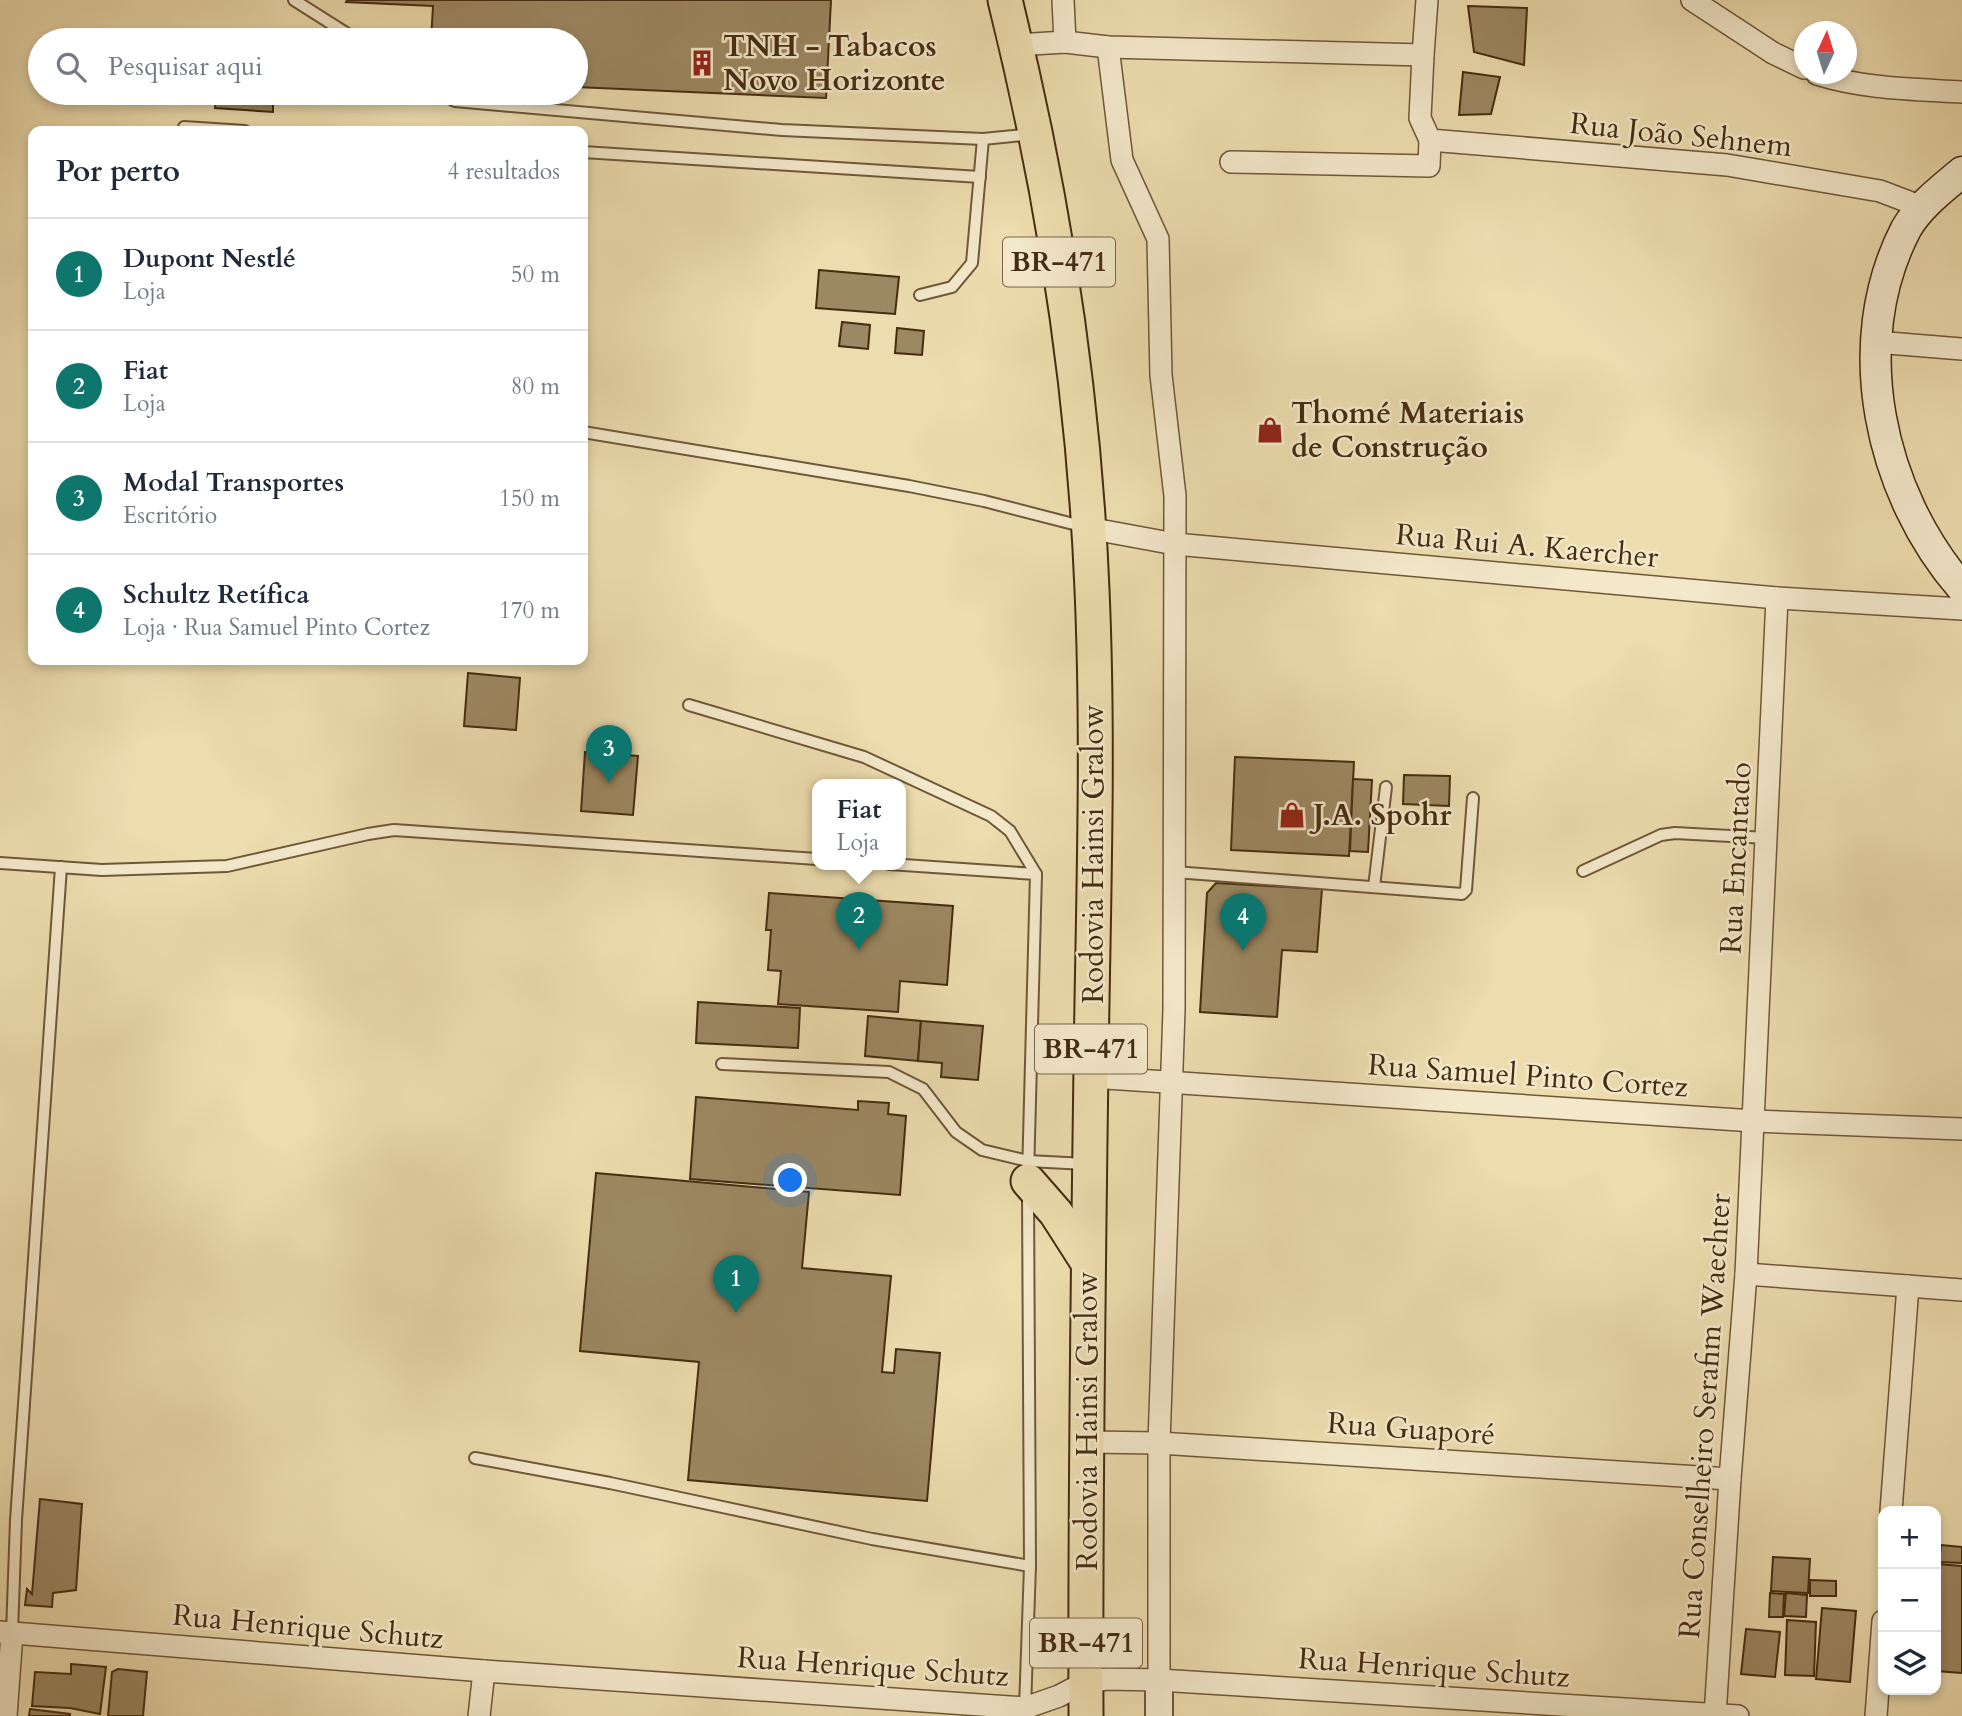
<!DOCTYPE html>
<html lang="pt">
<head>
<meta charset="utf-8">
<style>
	:root { --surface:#fff; --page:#f6f6f7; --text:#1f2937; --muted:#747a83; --line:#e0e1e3; --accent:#0f766e }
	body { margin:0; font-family:Cardo,serif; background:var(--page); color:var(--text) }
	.controls { position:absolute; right:21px; bottom:21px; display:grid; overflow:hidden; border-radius:14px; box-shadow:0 4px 10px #0003 }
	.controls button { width:63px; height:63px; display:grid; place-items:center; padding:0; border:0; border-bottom:2px solid var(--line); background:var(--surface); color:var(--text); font:35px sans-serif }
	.compass { position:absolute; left:1794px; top:21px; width:63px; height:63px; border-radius:50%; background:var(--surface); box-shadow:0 4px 10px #0003; rotate:4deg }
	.you { position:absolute; left:791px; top:1181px; width:24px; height:24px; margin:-18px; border:5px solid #fff; border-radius:50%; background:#1a73e8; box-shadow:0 0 0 10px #1a73e833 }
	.badge { display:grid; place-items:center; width:46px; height:46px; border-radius:50%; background:var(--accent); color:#fff; font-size:23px; font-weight:700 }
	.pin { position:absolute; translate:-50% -58px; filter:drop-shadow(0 2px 4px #0008) }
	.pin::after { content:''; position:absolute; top:37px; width:24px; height:21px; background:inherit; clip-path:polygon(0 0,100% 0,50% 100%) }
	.popup { position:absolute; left:812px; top:779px; width:94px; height:91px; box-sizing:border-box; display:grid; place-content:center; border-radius:14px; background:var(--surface); filter:drop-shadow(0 2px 5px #0005); font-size:23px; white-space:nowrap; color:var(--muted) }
	.popup b { font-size:26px; color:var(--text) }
	.popup::after { content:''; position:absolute; left:50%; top:100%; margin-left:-14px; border:14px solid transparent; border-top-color:var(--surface) }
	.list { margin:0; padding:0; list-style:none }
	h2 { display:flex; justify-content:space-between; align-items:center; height:91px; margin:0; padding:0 28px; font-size:30px }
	h2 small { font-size:23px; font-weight:400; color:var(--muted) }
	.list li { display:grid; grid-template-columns:46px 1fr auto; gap:21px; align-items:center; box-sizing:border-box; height:112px; padding:0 28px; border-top:2px solid var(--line) }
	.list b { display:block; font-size:26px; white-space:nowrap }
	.list p { margin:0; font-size:23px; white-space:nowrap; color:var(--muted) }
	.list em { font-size:23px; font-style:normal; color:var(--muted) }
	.icon { flex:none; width:38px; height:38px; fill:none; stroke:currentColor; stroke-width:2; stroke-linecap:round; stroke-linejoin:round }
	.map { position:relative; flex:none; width:1962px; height:1716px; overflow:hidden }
	.search { position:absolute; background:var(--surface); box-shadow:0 4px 10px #0003; left:28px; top:28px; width:560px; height:77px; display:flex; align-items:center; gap:18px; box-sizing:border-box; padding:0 24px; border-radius:38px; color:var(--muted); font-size:26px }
	.panel { position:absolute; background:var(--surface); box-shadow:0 4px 10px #0003; left:28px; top:126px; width:560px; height:539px; border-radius:14px }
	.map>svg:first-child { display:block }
	.building { fill:#9c8862; stroke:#452c10; stroke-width:2 }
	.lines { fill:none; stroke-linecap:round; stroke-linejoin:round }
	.service-casing { stroke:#6f5838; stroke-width:14 }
	.minor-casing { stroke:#6f5838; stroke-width:24 }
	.tertiary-casing { stroke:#6f5838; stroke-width:30 }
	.secondary-casing { stroke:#452c10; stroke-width:33 }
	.primary-casing { stroke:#452c10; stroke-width:37 }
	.service { stroke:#f3e8ca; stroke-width:10 }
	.minor { stroke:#f3e8ca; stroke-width:21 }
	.tertiary { stroke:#f3e8ca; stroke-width:26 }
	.secondary { stroke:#f3e8ca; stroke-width:30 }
	.primary { stroke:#ecdcae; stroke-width:33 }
	.labels { text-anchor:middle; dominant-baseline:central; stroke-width:5; stroke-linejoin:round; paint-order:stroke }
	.shield { fill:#f3e8ca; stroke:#796448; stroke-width:2 }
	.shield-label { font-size:28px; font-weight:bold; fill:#452c10 }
	.poi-label { font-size:30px; font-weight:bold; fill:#452c10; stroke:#f3e8ca; text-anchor:start }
	.street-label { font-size:30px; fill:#452c10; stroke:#f3e8ca }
</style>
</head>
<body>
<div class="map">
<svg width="1962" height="1716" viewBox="0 0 1962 1716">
	<rect width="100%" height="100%" fill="#ecdcae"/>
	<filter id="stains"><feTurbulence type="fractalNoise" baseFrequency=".00286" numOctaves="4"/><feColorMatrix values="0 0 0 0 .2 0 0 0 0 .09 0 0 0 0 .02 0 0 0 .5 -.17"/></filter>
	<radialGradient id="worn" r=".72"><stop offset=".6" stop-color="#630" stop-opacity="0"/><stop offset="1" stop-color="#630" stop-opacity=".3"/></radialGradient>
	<g class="building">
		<path d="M 347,0 L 831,0 L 826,98 L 576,87 L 576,40 L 431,40 L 433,6 L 346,2 Z"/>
		<path d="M 1468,6 L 1527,8 L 1524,65 L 1474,52 Z"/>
		<path d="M 1463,72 L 1500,77 L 1491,114 L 1459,115 Z"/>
		<path d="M 217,93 L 273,93 L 273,112 L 215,108 Z"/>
		<path d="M 819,270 L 899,277 L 895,314 L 816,308 Z"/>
		<path d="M 842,322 L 870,325 L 868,349 L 839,346 Z"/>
		<path d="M 897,328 L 924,331 L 922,355 L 895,353 Z"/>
		<path d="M 468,673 L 520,678 L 516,730 L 464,726 Z"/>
		<path d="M 585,752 L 638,756 L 633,815 L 581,811 Z"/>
		<path d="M 1235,757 L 1354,762 L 1349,856 L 1231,850 Z"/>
		<path d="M 1404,775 L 1450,776 L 1449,806 L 1403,804 Z"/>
		<path d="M 1353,779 L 1372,780 L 1368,852 L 1350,851 Z"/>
		<path d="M 1216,883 L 1322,889 L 1317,952 L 1282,950 L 1277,1017 L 1200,1012 L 1207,893 Z"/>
		<path d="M 769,893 L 953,906 L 947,985 L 900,981 L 898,1012 L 778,1004 L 781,971 L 768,970 L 771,930 L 766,930 Z"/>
		<path d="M 698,1002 L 800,1008 L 798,1048 L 696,1043 Z"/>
		<path d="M 868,1016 L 921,1021 L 918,1061 L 865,1056 Z"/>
		<path d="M 921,1021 L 983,1026 L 978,1080 L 941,1077 L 942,1063 L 918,1061 Z"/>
		<path d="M 696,1097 L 858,1110 L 858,1101 L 889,1103 L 888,1114 L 906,1116 L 900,1195 L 690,1179 Z"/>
		<path d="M 596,1173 L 809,1192 L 802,1268 L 891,1276 L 882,1372 L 894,1373 L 896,1349 L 940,1353 L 927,1501 L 688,1480 L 699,1362 L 580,1351 Z"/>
		<path d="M 40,1499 L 82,1504 L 76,1590 L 53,1593 L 52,1607 L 25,1605 L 27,1589 L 32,1594 Z"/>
		<path d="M 1941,1545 L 1962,1547 L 1962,1563 L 1939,1562 Z"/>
		<path d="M 1773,1557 L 1810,1559 L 1808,1593 L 1771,1591 Z"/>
		<path d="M 1938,1564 L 1962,1566 L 1962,1673 L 1936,1671 L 1936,1595 Z"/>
		<path d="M 1810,1580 L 1836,1581 L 1836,1596 L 1810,1596 Z"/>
		<path d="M 1770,1593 L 1784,1594 L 1783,1617 L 1769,1617 Z"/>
		<path d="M 1786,1593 L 1807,1595 L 1806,1617 L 1784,1616 Z"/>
		<path d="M 1822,1608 L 1856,1611 L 1850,1682 L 1816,1679 Z"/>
		<path d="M 1787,1620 L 1816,1622 L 1814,1676 L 1785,1675 Z"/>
		<path d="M 1746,1629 L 1780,1632 L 1775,1677 L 1741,1674 Z"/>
		<path d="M 71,1664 L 106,1667 L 100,1714 L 70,1708 L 32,1706 L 35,1672 L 71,1674 Z"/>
		<path d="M 118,1669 L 147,1672 L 143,1716 L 108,1716 L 112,1672 Z"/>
		<path d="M 30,1709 L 70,1714 L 70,1716 L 29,1716 Z"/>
	</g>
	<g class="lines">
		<g class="service-casing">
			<g id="service">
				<path d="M 294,0 L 357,40"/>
				<path d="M 440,93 L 455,101 L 782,130 L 983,139 L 1033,134"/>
				<path d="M 184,127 L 245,131"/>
				<path d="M 583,152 L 980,177"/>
				<path d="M 920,295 L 952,287 L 972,263 L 983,139"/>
				<path d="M 583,432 L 909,486 L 984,501 L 1085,527"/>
				<path d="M 689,705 L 864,757 L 991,816 L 1010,831 L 1036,874"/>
				<path d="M 0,863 L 102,870 L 227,866 L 368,834 L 394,830 L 817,859"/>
				<path d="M 889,864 L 1036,874 L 1028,1176"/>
				<path d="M 1583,871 L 1661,835 L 1675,833 L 1767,838"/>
				<path d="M 1175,872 L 1462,894 L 1466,890 L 1473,798"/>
				<path d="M 1374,887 L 1386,787"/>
				<path d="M 722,1064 L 889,1072 L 923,1089 L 956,1132 L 982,1150 L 1028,1161 L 1086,1164"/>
				<path d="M 475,1458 L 610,1483 L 872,1539 L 1030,1566"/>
				<path d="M 12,1633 L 16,1520 L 61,867"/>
				<path d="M 1025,1708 L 1030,1566 L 1028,1193"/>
			</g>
		</g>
		<g class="minor-casing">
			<g id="minor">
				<path d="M 1063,0 L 1065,42"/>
				<path d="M 1692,0 L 1773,53 L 1804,68"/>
				<path d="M 1016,45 L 1065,42 L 1108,47 L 1423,55 L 1427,0"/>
				<path d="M 1108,47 L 1122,160 L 1158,239 L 1161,375 L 1175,496 L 1174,1010 L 1159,1443 L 1159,1680"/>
				<path d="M 1423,55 L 1420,118 L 1430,140 L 1727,165 L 1880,191 L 1922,207"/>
				<path d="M 1817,74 C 1864,89 1913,89 1962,92"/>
				<path d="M 1231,162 L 1429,166 L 1430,140"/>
				<path d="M 1876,342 L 1962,349"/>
				<path d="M 1088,528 L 1175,544 L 1777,598 L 1962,609"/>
				<path d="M 1091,1077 L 1754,1121 L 1962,1129"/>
				<path d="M 1746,1274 L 1962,1290"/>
				<path d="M 1088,1442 L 1159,1443 L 1730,1479"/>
				<path d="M 1891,1511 L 1908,1286"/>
				<path d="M 0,1632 L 484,1671 L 1025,1708 L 1059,1696 L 1086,1682 L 1107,1679 L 1159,1680 L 1738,1716"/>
				<path d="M 6,1716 L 12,1633"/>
				<path d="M 479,1716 L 484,1671"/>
				<path d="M 1715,1716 L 1730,1479 L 1746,1274 L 1777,598"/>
				<path d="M 1876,1716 L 1883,1621"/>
			</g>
		</g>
		<g class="tertiary-casing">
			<path id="tertiary" d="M 1159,1716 L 1159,1680"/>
		</g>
		<g class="secondary-casing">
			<path id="secondary" d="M 1962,172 C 1942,189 1919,206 1906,229 C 1846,344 1880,494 1962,588"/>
		</g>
		<g class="primary-casing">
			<g id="primary">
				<path d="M 1005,0 C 1053,193 1084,391 1092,590 C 1099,749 1093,908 1091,1066 C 1088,1283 1085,1500 1086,1716"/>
				<path d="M 1028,1181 L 1056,1213 L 1088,1263"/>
			</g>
		</g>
		<use href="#service" class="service"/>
		<use href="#minor" class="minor"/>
		<use href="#tertiary" class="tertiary"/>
		<use href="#secondary" class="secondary"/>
		<use href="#primary" class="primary"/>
	</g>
	<defs>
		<g id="building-bare" transform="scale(2.1)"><path d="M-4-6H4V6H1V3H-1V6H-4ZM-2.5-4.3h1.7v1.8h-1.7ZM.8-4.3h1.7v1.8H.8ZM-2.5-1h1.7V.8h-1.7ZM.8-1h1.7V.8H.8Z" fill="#8f2418" stroke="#f3e8ca" stroke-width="2.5" paint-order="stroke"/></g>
		<g id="shop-bare" transform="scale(2.1)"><path d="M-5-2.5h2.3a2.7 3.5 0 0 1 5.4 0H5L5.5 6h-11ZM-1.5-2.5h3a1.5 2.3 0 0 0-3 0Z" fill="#8f2418" stroke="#f3e8ca" stroke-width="2.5" paint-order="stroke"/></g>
	</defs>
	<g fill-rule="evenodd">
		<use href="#building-bare" x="702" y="63"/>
		<use href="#shop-bare" x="1270" y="430"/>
		<use href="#shop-bare" x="1292" y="815"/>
	</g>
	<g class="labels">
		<g class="shield">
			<rect x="1003" y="237.5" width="112" height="49" rx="5"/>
			<rect x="1035" y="1024.5" width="112" height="49" rx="5"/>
			<rect x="1030" y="1618.5" width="112" height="49" rx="5"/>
		</g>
		<g class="shield-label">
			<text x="1059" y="262">BR-471</text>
			<text x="1091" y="1049">BR-471</text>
			<text x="1086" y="1643">BR-471</text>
		</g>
		<g class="poi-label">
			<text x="723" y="46">TNH - Tabacos<tspan x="723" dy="34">Novo Horizonte</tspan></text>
			<text x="1291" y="413">Thomé Materiais<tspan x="1291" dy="34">de Construção</tspan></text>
			<text x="1313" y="815">J.A. Spohr</text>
		</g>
		<g class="street-label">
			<text transform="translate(1681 135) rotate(6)">Rua João Sehnem</text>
			<text transform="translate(1527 546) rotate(5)">Rua Rui A. Kaercher</text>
			<text transform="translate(1093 854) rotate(-90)">Rodovia Hainsi Gralow</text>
			<text transform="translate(1736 858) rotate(-87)">Rua Encantado</text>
			<text transform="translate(1528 1076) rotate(4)">Rua Samuel Pinto Cortez</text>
			<text transform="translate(1705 1416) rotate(-86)">Rua Conselheiro Serafim Waechter</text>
			<text transform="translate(1087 1421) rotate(-90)">Rodovia Hainsi Gralow</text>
			<text transform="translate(1411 1429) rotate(4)">Rua Guaporé</text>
			<text transform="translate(308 1627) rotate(5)">Rua Henrique Schutz</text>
			<text transform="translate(873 1667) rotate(4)">Rua Henrique Schutz</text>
			<text transform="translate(1434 1668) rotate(4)">Rua Henrique Schutz</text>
		</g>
	</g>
	<rect width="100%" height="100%" filter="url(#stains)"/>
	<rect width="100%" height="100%" fill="url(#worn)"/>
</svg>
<div class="controls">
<button>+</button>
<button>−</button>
<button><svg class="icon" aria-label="layers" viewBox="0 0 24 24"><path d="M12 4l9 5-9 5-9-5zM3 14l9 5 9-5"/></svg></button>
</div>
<svg class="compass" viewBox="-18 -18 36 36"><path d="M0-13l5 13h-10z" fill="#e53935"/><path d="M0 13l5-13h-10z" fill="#747a83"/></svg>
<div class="you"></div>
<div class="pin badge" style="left:736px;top:1313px">1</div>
<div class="pin badge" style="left:859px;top:950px">2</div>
<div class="popup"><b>Fiat</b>Loja</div>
<div class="pin badge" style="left:609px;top:783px">3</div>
<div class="pin badge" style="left:1243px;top:951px">4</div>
<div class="search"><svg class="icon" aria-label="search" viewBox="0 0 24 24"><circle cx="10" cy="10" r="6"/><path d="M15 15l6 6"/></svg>Pesquisar aqui</div>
<section class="panel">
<h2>Por perto<small>4 resultados</small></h2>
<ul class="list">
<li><span class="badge">1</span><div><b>Dupont Nestlé</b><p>Loja</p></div><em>50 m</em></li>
<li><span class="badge">2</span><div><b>Fiat</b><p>Loja</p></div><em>80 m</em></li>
<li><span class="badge">3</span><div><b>Modal Transportes</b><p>Escritório</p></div><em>150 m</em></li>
<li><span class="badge">4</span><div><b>Schultz Retífica</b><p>Loja · Rua Samuel Pinto Cortez</p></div><em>170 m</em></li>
</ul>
</section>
</div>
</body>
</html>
